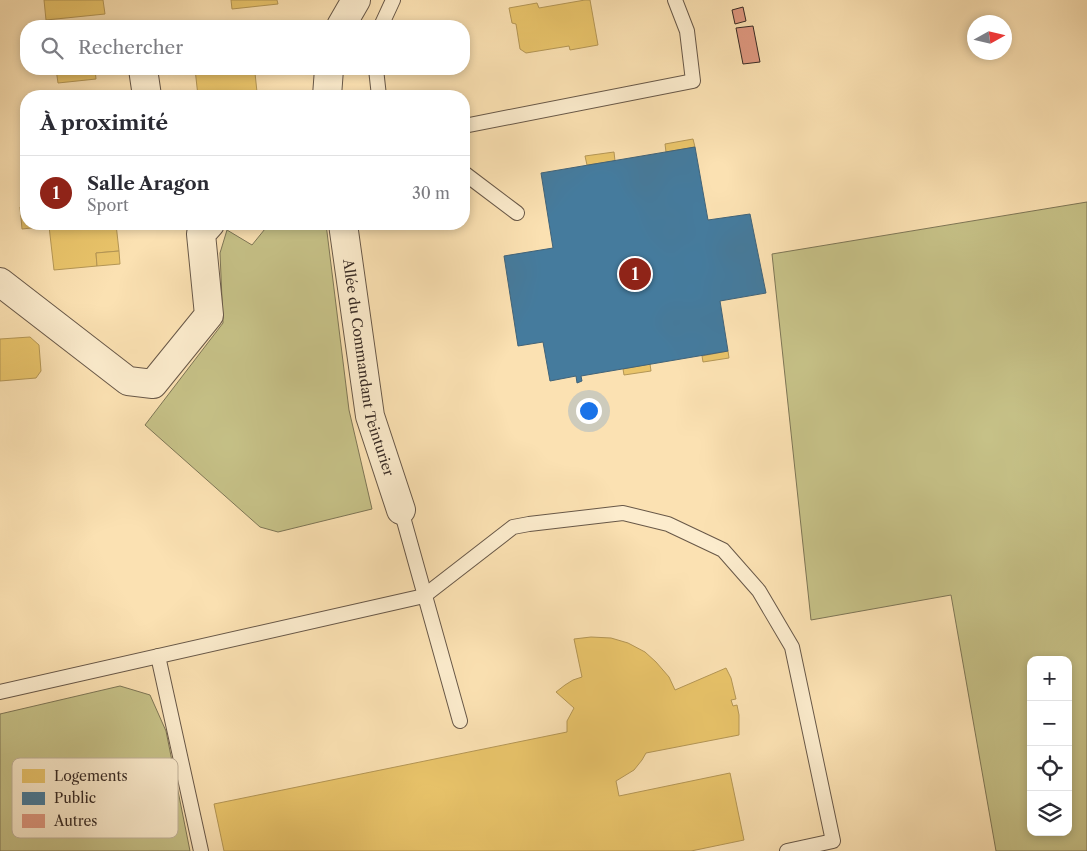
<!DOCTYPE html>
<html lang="fr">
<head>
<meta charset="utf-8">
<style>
	:root { --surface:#fff; --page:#f7f7f7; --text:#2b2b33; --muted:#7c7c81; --line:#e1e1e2; --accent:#8f2418 }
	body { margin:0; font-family:"Libre Caslon Text",serif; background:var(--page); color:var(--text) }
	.controls { position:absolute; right:15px; bottom:15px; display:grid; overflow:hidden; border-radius:10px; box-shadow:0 2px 8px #0003 }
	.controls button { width:45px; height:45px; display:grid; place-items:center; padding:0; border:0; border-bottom:1px solid var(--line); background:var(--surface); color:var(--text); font:25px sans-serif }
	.compass { position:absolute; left:967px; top:15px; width:45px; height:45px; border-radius:50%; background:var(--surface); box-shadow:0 2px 8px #0003; rotate:82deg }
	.you { position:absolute; left:588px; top:410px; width:18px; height:18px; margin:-12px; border:4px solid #fff; border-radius:50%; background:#1a73e8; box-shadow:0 0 0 8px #1a73e833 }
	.badge { display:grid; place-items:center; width:32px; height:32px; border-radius:50%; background:var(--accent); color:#fff; font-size:16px; font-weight:700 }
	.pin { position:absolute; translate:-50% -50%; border:2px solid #fff; box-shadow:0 1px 5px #0006 }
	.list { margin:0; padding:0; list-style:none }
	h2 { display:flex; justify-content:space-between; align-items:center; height:65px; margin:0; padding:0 20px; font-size:21px }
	h2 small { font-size:16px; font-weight:400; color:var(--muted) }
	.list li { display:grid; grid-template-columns:32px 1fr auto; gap:15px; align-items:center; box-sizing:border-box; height:75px; padding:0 20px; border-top:1px solid var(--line) }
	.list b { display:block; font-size:19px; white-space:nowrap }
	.list p { margin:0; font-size:16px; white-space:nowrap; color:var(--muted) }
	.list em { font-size:16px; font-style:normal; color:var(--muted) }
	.icon { flex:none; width:28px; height:28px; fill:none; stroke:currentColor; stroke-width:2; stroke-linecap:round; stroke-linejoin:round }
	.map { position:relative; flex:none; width:1087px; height:851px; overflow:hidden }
	.search { position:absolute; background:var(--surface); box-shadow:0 2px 8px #0003; left:20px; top:20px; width:450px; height:55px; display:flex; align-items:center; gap:12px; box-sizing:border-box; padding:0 18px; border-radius:20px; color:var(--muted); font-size:19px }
	.panel { position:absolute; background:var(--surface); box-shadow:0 2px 8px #0003; left:20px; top:90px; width:450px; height:140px; border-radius:20px }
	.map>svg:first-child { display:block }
	.green { fill:#c6c187; stroke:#7e7656; fill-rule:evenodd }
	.homes { fill:#e9c46a; stroke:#b49655 }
	.public { fill:#457b9d; stroke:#416379 }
	.building { fill:#df9880; stroke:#372a24 }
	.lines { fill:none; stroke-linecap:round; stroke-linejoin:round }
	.lane-casing { stroke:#685848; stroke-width:16 }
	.street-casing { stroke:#685848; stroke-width:30 }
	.lane { stroke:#fceccd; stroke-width:14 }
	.street { stroke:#fceccd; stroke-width:28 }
	.labels { text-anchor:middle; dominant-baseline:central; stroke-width:5; stroke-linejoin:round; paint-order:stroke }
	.street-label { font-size:14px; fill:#372a24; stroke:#fceccd }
	.key { fill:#fceccd; stroke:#c1b29a; stroke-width:1 }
	.key-label { font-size:14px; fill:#372a24 }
</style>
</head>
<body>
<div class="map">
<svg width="1087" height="851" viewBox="0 0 1087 851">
	<rect width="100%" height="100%" fill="#fbe1b2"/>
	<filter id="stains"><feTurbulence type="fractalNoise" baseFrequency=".004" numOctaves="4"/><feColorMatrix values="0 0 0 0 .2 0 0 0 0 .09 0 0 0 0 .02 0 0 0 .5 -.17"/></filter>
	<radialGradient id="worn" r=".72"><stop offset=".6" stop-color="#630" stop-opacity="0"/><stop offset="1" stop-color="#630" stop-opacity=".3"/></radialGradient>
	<g class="green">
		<path d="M 1087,202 L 1087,851 L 996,851 L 951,595 L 811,620 L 772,254 ZM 1031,660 L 1068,660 L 1068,832 L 1031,832 Z"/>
		<path d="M 269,224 L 326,224 L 349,410 L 372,509 L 278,532 L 260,527 L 145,425 L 223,323 L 220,253 L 227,230 L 252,245 Z"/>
		<path d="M 120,686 L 150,695 L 166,731 L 190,851 L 0,851 L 0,714 Z"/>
	</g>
	<g class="homes">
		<path d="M 44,0 L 103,0 L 105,14 L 46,20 Z"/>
		<path d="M 231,0 L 277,0 L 278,4 L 232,9 Z"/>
		<path d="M 585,0 L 590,0 L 598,45 L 570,50 L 569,46 L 526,53 L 520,49 L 516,24 L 512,23 L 509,8 L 537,3 L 539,8 Z"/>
		<path d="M 56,69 L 95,69 L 96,79 L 58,83 Z"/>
		<path d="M 195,69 L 286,69 L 255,73 L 257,92 L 227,96 L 198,96 Z"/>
		<path d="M 693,139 L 695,147 L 666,152 L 665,144 Z"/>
		<path d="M 614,152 L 615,161 L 587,165 L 585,156 Z"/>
		<path d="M 20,207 L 26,207 L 26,224 L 116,224 L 119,251 L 96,253 L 97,266 L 54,270 L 49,226 L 22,229 Z"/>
		<path d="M 119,251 L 120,264 L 97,266 L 96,253 Z"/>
		<path d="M 30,337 L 39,345 L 41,371 L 36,378 L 0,381 L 0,339 Z"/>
		<path d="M 728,351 L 729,358 L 703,362 L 702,356 Z"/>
		<path d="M 650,364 L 651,371 L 624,375 L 623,369 Z"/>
		<path d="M 591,637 L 611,638 L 628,643 L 645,652 L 656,662 L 669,677 L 675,690 L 726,668 L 731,678 L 736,699 L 731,700 L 733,706 L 737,705 L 739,715 L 739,735 L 646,753 L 642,760 L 634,770 L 616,781 L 619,796 L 730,773 L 744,840 L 691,851 L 224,851 L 214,804 L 567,732 L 567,721 L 574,708 L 556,692 L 565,685 L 573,680 L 582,677 L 574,639 Z"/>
	</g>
	<path class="public" d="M 695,147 L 708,220 L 750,214 L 766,293 L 720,301 L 728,351 L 581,376 L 582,381 L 577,383 L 576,376 L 550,381 L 543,342 L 518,346 L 504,256 L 553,248 L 541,173 Z"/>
	<g class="building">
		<path d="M 743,7 L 746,21 L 735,24 L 732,10 Z"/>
		<path d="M 753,26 L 760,62 L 743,64 L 736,28 Z"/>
	</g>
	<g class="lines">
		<g class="lane-casing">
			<g id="lane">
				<path d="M 381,26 L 393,0"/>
				<path d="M 376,69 L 379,96"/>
				<path d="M 464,126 L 693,81 L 687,31 L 675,0"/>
				<path d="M 464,173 L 517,213"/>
				<path d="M 401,510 L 460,721"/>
				<path d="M 158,656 L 201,851"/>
				<path d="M 0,692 L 424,596 L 513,527 L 529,524 L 623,513 L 668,524 L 723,550 L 759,591 L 792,647 L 833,841 L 787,851"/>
			</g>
		</g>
		<g class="street-casing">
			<g id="street">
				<path d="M 341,26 L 356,0"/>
				<path d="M 143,69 L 147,96"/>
				<path d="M 327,96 L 329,69"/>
				<path id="s1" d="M 343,224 L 370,416 L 401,510"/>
				<path d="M 0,282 L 128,381 L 153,384 L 209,315 L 201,234 L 210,224"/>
			</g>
		</g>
		<use href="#lane" class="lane"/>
		<use href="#street" class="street"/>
	</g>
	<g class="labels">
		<g class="street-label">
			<text stroke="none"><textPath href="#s1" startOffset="146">Allée du Commandant Teinturier</textPath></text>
		</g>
	</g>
	<rect x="12" y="758" width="166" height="80" rx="8" class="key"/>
	<rect x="22" y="769" width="23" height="14" fill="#e9c46a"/>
	<rect x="22" y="792" width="23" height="13" fill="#457b9d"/>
	<rect x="22" y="814" width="23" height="14" fill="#df9880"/>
	<g class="key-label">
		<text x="54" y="781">Logements</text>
		<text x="54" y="803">Public</text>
		<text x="54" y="826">Autres</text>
	</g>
	<rect width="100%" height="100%" filter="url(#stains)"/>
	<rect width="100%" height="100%" fill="url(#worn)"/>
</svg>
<div class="controls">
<button>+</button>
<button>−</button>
<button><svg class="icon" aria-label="locate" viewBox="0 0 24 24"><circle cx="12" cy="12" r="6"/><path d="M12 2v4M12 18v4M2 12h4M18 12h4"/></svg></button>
<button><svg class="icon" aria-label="layers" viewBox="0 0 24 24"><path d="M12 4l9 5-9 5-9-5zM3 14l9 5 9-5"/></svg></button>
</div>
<svg class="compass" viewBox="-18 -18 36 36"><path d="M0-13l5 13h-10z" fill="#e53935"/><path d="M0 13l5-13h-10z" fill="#7c7c81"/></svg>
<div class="you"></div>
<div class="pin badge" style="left:635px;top:274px">1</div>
<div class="search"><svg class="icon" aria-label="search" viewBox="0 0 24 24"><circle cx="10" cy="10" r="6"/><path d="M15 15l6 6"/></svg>Rechercher</div>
<section class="panel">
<h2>À proximité<small></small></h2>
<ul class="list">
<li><span class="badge">1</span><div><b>Salle Aragon</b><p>Sport</p></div><em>30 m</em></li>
</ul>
</section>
</div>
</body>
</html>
